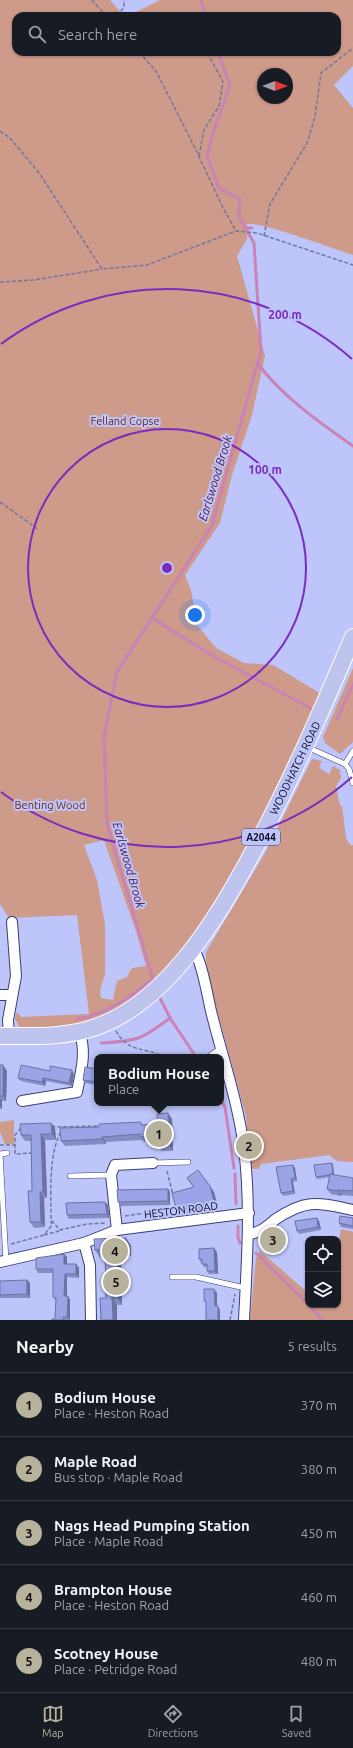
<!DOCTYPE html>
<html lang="en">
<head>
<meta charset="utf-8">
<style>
	:root { --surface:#171b24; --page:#242831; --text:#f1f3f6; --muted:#9ea1a6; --line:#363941; --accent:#b6b29c }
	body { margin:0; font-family:Ubuntu,sans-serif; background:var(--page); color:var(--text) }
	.controls { position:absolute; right:12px; bottom:12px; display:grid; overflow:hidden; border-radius:8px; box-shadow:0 1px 3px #0004 }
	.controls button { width:36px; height:36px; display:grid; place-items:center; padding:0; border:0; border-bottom:1px solid var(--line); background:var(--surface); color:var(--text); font:20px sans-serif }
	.compass { position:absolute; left:257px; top:68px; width:36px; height:36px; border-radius:50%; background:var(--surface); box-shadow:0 1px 3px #0004; rotate:90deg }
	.you { position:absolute; left:195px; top:615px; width:14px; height:14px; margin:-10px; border:3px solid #fff; border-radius:50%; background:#1a73e8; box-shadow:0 0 0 6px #1a73e833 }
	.badge { display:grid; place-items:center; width:26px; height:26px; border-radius:50%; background:var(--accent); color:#111; font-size:13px; font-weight:700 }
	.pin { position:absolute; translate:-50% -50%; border:2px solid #fff; box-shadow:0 1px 4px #0006 }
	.popup { position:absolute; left:94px; top:1054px; width:130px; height:52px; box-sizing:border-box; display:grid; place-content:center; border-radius:8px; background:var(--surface); filter:drop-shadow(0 1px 3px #0005); font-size:13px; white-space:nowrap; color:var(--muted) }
	.popup b { font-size:15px; color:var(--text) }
	.popup::after { content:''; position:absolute; left:50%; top:100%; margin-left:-8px; border:8px solid transparent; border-top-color:var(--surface) }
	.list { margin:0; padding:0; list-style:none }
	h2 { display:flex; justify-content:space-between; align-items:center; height:52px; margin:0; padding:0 16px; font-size:17px }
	h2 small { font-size:13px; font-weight:400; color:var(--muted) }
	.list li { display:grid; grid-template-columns:26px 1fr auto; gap:12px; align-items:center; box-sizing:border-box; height:64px; padding:0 16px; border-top:1px solid var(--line) }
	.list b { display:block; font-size:15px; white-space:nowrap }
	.list p { margin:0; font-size:13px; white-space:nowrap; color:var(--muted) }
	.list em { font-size:13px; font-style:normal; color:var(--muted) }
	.icon { flex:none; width:22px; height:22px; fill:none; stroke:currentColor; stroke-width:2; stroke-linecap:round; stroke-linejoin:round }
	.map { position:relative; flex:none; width:353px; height:1320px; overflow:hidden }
	.search { position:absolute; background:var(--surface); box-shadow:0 1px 3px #0004; left:12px; right:12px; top:12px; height:44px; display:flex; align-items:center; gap:10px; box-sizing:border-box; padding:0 14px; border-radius:12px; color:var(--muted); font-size:15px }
	.sheet { height:372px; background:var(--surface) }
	nav { display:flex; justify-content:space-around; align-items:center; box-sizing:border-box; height:56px; border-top:1px solid var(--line); background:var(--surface); font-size:11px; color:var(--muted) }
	nav a { display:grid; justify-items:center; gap:2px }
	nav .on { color:var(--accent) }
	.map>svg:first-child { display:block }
	.green { fill:#ce9a89; fill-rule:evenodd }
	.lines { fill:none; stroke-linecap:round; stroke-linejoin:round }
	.stream { stroke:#ca83b6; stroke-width:3 }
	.service-casing { stroke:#3a3e77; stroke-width:6 }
	.minor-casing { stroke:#3a3e77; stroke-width:12 }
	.primary-casing { stroke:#fff; stroke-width:18 }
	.path { stroke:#7276a0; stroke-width:1.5; stroke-dasharray:4 2; stroke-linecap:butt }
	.service { stroke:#fff; stroke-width:5 }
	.minor { stroke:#fff; stroke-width:10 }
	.primary { stroke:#bec4ee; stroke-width:16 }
	.wall { fill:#858dc6 }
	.shaded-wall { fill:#6c73a1 }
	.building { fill:#9ba4e6; stroke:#6c73a1 }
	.ring { fill:none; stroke:#7b2cbf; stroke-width:2 }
	.labels { text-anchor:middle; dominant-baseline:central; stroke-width:4; stroke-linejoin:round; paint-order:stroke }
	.shield { fill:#bdc5fb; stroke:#3f4162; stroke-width:1 }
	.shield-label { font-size:10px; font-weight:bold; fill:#090921 }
	.park-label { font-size:11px; fill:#70260c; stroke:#bdc5fb }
	.street-label { font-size:11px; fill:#090921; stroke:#bdc5fb }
	.water-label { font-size:12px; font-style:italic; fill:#4f1041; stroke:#bdc5fb }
	.centre { fill:#7b2cbf; stroke:#bdc5fb; stroke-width:2 }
	.ring-label { font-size:12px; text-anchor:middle; font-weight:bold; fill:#7b2cbf; stroke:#bdc5fb; stroke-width:4; stroke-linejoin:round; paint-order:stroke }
</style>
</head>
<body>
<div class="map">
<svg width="353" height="1320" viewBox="0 0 353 1320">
	<rect width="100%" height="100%" fill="#bdc5fb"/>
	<g class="green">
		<path d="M 0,0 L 110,0 L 124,16 L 16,16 L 16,52 L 337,52 L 337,16 L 128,16 L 160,0 L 353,0 L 353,66 L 334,85 L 353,108 L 353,255 C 335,249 260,221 247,224 L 247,239 L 237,256 L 265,356 L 252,415 L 232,475 L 220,523 L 185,575 L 191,590 L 197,625 L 216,648 L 244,663 L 273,665 L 323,695 L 221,901 L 186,951 L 151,985 L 118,1010 L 90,1022 L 57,1028 L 29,1029 L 19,1027 L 15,1018 L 17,1012 L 21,1017 L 89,1014 L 77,915 L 9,918 L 0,904 ZM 263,74 L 287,74 L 287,98 L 263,98 ZM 104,840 L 136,931 L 146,966 L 132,968 L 127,977 L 117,981 L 113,1000 L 101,998 L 100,990 L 105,974 L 105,924 L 97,880 L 84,845 Z"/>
		<path d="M 353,668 L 353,742 L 340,754 L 325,743 L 323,737 Z"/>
		<path d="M 312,759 L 322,761 L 319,768 L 329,774 L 333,766 L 340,770 L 341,778 L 336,786 L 340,806 L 342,806 L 346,838 L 350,845 L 353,845 L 353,1162 L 337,1161 L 329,1155 L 261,1164 L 259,1169 L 253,1169 L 251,1167 L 246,1116 L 211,988 L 206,962 L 206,952 L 264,855 Z"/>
		<path d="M 14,1120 L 14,1144 L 5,1144 L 0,1132 L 0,1122 Z"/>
		<path d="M 341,1229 L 353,1232 L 353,1320 L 250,1320 L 256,1258 L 260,1251 L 308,1293 L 308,1305 L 338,1305 L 338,1246 Z"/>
	</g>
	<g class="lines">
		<g class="stream">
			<path d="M 201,0 L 205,16"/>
			<path d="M 245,228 L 252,228"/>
			<path d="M 258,364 C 283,397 319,422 353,446"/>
			<path d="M 152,618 L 213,656 L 314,710"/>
			<path d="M 337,719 L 353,684"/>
			<path d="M 154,983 L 107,824 L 104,736 L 117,672 L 212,525 L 261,351 L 254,243 L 239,217 L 240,199 L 219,188 L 207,156 L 213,133 L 230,85 L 218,52"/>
			<path d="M 158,994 L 170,1018 L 196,1057"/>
			<path d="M 77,1019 C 109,1013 127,999 152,980"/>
			<path d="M 101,1043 C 137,1041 141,1040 170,1018"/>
			<path d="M 221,1100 L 225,1107 L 234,1168"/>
			<path d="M 235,1174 L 236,1204"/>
			<path d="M 238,1226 L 238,1238 L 240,1243"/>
			<path d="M 256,1253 L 308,1304"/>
			<path d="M 309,1305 L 323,1320"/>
		</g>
		<g class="service-casing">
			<g id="service">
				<path d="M 307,747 L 345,764 L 349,769 L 353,783"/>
				<path d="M 345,764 L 353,751"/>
				<path d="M 208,1057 L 221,1048"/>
				<path d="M 153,1163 L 188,1162"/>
				<path d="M 70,1176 L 111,1175"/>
				<path d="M 6,1261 L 0,1154 L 7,1153"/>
				<path d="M 172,1277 L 196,1277 L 245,1288"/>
			</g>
		</g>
		<g class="minor-casing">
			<g id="minor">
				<path d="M 193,949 C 202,959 208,1000 212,1015 C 223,1059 238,1102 244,1148 C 251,1205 247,1262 244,1320"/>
				<path d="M 0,995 L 12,995"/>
				<path d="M 9,1036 L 8,1020 L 16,976 L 12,922"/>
				<path d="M 22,1101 L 77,1092 C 81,1071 87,1052 79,1031"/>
				<path d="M 117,1230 L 111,1175 L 115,1165 L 153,1163"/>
				<path d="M 249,1234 C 260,1233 267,1226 276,1219 C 307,1198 319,1203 353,1210"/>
				<path d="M 84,1243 L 90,1265 L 91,1320"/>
				<path d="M 0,1262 L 84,1243 L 117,1230 L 249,1213"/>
			</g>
		</g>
		<g class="primary-casing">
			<path id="primary" d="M 0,1036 C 32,1036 65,1038 96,1027 C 173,1000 225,905 261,837 C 295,772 324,705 353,637"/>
		</g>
		<g class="path">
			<path d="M 92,0 L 106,16"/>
			<path d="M 117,16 L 124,7 L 124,0"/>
			<path d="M 170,16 L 175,14 L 184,16"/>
			<path d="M 139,52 L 156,71 L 197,152 L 223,208 L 236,231"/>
			<path d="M 0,131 L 10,138 L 39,173 L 102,269 L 147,265 L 236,231 L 257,233 L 353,265"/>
			<path d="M 199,156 L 204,130 L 219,106 L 223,82 L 207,52"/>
			<path d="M 264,236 L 270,204 L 307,143 L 315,117 L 321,73 L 353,48"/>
			<path d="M 0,282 L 34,280 L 102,269"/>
			<path d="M 0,502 L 39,530"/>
			<path d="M 116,1031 C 128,1053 145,1047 165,1057"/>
			<path d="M 52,1125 L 55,1127 L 101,1126"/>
			<path d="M 64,1127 C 48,1148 51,1193 51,1220 L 60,1230 L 87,1224 L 106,1223"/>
			<path d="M 21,1128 L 15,1135 L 15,1154 L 31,1153"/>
			<path d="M 0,1145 L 15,1145"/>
			<path d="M 167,1171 L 173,1195"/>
			<path d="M 125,1216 L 176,1208"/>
			<path d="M 44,1235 L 59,1231"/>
			<path d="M 11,1244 L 44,1235 L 52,1225 L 51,1221"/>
			<path d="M 230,1320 L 235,1294"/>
		</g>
		<use href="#service" class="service"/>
		<use href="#minor" class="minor"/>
		<use href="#primary" class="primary"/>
	</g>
	<g class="wall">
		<path d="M 0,1065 L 7,1071 L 6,1101 L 2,1101 L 2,1109 L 0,1109 Z"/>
		<path d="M 97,1069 L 97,1085 L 85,1083 L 83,1080 Z"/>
		<path d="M 50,1071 L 74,1074 L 72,1086 L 46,1081 L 45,1086 L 21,1081 L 18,1078 Z"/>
		<path d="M 168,1113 L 172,1119 L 173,1151 L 162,1151 L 158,1146 L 158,1142 L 144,1142 L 142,1140 L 106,1142 L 106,1144 L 65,1146 L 61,1141 L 99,1127 L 157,1124 Z"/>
		<path d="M 55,1128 L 56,1140 L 45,1140 L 47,1198 L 44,1198 L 45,1227 L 34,1228 L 30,1222 L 32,1191 L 31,1141 L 25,1141 L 21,1135 Z"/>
		<path d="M 333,1164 L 334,1175 L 347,1177 L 353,1178 L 353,1196 L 342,1195 L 341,1196 L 331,1194 L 327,1189 L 330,1177 L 317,1179 L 316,1177 Z"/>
		<path d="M 293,1165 L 295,1168 L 297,1181 L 293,1182 L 295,1194 L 283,1196 L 281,1193 Z"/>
		<path d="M 187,1178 L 214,1192 L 218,1208 L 197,1213 L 195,1211 L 180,1215 L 176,1208 L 194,1188 Z"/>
		<path d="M 170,1192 L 170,1205 L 121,1206 L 118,1202 Z"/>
		<path d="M 105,1202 L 108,1205 L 109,1218 L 69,1219 L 67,1215 Z"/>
		<path d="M 353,1218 L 353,1229 L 341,1227 L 339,1223 Z"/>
		<path d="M 319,1221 L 321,1230 L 299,1234 L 297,1231 Z"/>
		<path d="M 278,1234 L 279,1245 L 269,1246 L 267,1243 Z"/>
		<path d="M 126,1238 L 131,1246 L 131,1256 L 121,1257 L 122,1305 L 117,1305 L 106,1298 L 105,1257 L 100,1257 L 95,1250 Z"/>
		<path d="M 217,1252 L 218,1274 L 209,1274 L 207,1271 L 207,1267 L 204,1267 L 199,1259 Z"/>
		<path d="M 64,1254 L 67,1257 L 67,1264 L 76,1264 L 79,1268 L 79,1278 L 67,1277 L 67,1296 L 70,1300 L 70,1320 L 52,1320 L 55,1319 L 56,1301 L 53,1297 L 53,1273 L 38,1273 L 36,1269 Z"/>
		<path d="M 27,1280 L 30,1283 L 30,1298 L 0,1298 L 0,1281 Z"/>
	</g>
	<g class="shaded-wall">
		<path d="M 3,1065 L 7,1071 L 6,1101 L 3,1096 Z"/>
		<path d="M 72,1070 L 74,1074 L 72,1086 L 69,1083 Z"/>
		<path d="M 43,1078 L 46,1081 L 45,1086 L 42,1082 Z"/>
		<path d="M 0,1098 L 2,1101 L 2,1109 L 0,1106 Z"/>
		<path d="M 168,1113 L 172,1119 L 173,1151 L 169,1145 Z"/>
		<path d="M 51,1123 L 55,1128 L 56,1140 L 52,1134 Z"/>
		<path d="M 41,1134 L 45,1140 L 47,1198 L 43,1192 Z"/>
		<path d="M 102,1137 L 106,1142 L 106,1144 L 102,1139 Z"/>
		<path d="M 332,1163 L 333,1164 L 334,1176 L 333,1175 Z"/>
		<path d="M 293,1165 L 295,1168 L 297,1181 L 295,1178 Z"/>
		<path d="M 291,1179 L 293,1182 L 295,1194 L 293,1191 Z"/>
		<path d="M 210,1186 L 214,1192 L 218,1208 L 214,1201 Z"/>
		<path d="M 168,1189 L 170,1192 L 170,1205 L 168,1201 Z"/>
		<path d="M 338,1190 L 342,1195 L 341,1196 L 338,1191 Z"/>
		<path d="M 40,1192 L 44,1198 L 45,1227 L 41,1222 Z"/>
		<path d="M 105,1202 L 108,1205 L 109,1218 L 107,1214 Z"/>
		<path d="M 317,1218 L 319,1221 L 321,1230 L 318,1227 Z"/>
		<path d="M 275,1231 L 278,1234 L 279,1245 L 277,1241 Z"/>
		<path d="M 126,1238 L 131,1246 L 131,1256 L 126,1249 Z"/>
		<path d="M 214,1248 L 217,1252 L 218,1274 L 215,1271 Z"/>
		<path d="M 116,1249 L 121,1257 L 122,1305 L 117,1297 Z"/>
		<path d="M 64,1254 L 67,1257 L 67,1268 L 64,1264 Z"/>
		<path d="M 76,1264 L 79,1268 L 79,1278 L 76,1274 Z"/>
		<path d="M 65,1274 L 67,1277 L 67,1300 L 64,1296 Z"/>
		<path d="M 27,1280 L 30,1283 L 30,1298 L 27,1294 Z"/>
		<path d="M 214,1289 L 217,1293 L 217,1310 L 215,1306 Z"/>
		<path d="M 68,1296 L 70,1300 L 70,1320 L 67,1317 Z"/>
		<path d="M 112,1297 L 117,1305 L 117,1320 L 113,1320 Z"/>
		<path d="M 218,1306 L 220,1310 L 220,1320 L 218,1320 Z"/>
	</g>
	<g class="building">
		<rect x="0" y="1065" width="3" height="31"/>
		<path d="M 21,1065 L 50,1071 L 50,1066 L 72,1070 L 69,1083 L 43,1078 L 42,1082 L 18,1078 Z"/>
		<path d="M 85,1067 L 97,1069 L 97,1082 L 83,1080 Z"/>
		<path d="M 168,1113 L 169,1145 L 158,1146 L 157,1136 L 140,1137 L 140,1134 L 102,1137 L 102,1139 L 61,1141 L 60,1128 L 99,1127 L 99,1124 L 141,1122 L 141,1125 L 157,1124 L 157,1114 Z"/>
		<path d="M 51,1123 L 52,1134 L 41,1134 L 43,1192 L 40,1192 L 41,1222 L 30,1222 L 28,1191 L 32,1191 L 31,1135 L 21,1135 L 20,1124 Z"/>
		<path d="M 332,1163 L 333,1175 L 330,1174 L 330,1175 L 316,1177 L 314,1165 Z"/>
		<path d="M 293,1165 L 295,1178 L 291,1179 L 293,1191 L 281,1193 L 276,1167 Z"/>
		<path d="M 198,1170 L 210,1186 L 214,1201 L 192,1207 L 191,1204 L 176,1208 L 172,1193 L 194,1187 L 187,1178 Z"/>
		<path d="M 330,1174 L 347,1177 L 353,1178 L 353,1191 L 338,1190 L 338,1191 L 327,1189 Z"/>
		<path d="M 168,1189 L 168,1201 L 118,1202 L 117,1190 Z"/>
		<path d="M 105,1202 L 107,1214 L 67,1215 L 66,1203 Z"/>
		<path d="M 340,1216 L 353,1218 L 353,1226 L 339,1223 Z"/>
		<path d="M 317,1218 L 318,1227 L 297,1231 L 295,1221 Z"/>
		<path d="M 275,1231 L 277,1241 L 267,1243 L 265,1232 Z"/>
		<path d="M 126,1238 L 126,1249 L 116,1249 L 117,1297 L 112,1297 L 113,1320 L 101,1320 L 100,1298 L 106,1298 L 105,1250 L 95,1250 L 94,1239 Z"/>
		<path d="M 214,1248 L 215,1271 L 207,1271 L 207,1264 L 202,1264 L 202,1259 L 199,1259 L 199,1249 Z"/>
		<path d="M 64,1254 L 64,1264 L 76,1264 L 76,1274 L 65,1274 L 64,1296 L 68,1296 L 67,1317 L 63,1317 L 63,1320 L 52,1320 L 52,1319 L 55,1319 L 56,1298 L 53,1297 L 53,1269 L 36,1269 L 36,1258 Z"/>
		<path d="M 27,1280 L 27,1294 L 0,1295 L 0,1281 Z"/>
		<path d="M 204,1289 L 214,1289 L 215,1306 L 218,1306 L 218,1320 L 206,1320 L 206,1301 L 204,1301 Z"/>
	</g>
	<g class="ring">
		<circle cx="167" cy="568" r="139"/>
		<path d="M352 777A279 279 0 0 1 1 792M1 344A279 279 0 0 1 352 359"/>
	</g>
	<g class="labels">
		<rect class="shield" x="242" y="829" width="38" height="16" rx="3"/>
		<g class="shield-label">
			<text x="261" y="837">A2044</text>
		</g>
		<g class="park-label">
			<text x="125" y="421">Felland Copse</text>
			<text x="50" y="805">Benting Wood</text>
		</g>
		<g class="street-label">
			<text transform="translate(295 768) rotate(-64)">WOODHATCH ROAD</text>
			<text transform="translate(181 1210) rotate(-7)">HESTON ROAD</text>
		</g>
		<g class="water-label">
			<text transform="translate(215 478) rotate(-73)">Earlswood Brook</text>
			<text transform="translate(129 865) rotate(74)">Earlswood Brook</text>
		</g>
	</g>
	<circle cx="167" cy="568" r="6" class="centre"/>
	<g class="ring-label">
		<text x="285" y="319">200 m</text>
		<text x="265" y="474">100 m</text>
	</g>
</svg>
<div class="controls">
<button><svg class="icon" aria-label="locate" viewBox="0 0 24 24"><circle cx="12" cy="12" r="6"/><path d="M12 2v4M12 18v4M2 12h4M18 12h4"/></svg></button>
<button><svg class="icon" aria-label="layers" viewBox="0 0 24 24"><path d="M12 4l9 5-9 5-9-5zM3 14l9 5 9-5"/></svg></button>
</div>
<svg class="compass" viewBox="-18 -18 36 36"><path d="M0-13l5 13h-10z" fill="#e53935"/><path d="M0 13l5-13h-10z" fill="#9ea1a6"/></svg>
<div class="you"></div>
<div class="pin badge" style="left:159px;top:1134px">1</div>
<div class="popup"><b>Bodium House</b>Place</div>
<div class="pin badge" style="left:249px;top:1146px">2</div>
<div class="pin badge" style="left:273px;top:1240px">3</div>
<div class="pin badge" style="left:115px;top:1251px">4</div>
<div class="pin badge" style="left:116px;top:1282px">5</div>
<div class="search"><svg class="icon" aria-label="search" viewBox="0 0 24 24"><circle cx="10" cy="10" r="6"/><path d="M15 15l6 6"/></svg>Search here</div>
</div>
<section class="sheet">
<h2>Nearby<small>5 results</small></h2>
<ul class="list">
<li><span class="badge">1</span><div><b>Bodium House</b><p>Place · Heston Road</p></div><em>370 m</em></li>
<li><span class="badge">2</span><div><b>Maple Road</b><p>Bus stop · Maple Road</p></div><em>380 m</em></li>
<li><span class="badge">3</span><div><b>Nags Head Pumping Station</b><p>Place · Maple Road</p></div><em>450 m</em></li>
<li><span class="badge">4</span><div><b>Brampton House</b><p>Place · Heston Road</p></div><em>460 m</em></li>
<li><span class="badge">5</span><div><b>Scotney House</b><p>Place · Petridge Road</p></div><em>480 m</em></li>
</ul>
</section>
<nav>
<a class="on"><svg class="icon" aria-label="map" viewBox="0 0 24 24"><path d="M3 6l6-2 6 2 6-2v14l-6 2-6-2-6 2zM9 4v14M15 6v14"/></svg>Map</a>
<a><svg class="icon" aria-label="directions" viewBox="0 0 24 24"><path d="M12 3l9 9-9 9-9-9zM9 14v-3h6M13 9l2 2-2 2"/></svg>Directions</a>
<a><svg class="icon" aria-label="saved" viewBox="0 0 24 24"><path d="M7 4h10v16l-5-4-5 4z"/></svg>Saved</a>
</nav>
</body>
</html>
